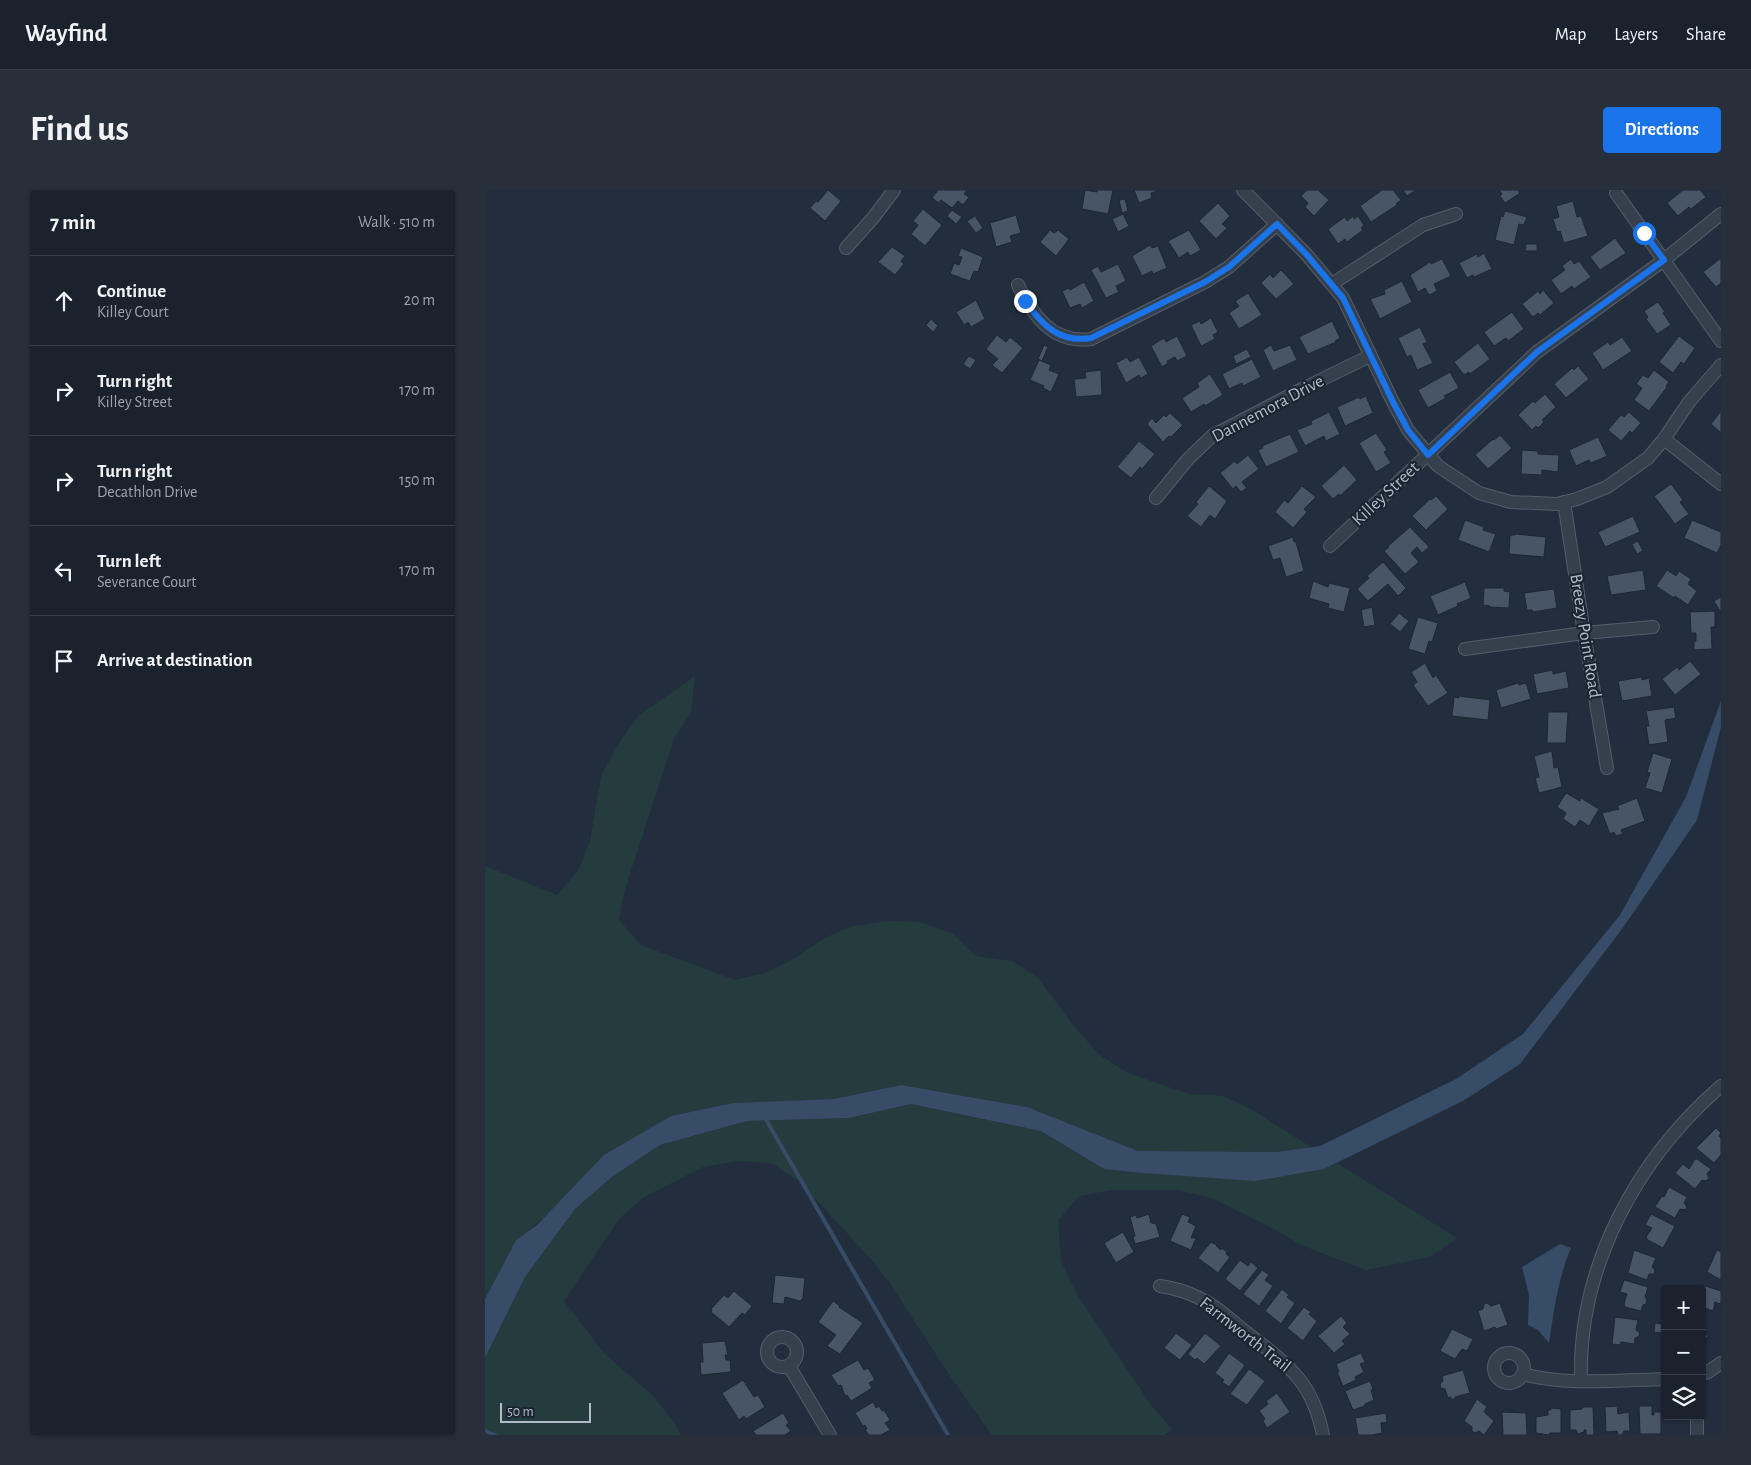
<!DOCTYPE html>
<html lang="en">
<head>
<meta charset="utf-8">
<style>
	:root { --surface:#1a222e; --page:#272f3a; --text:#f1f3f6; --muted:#9fa4aa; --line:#383f4a; --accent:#1a73e8 }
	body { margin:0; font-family:"Alegreya Sans",sans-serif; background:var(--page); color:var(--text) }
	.controls { position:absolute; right:15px; bottom:15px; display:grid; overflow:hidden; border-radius:5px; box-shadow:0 1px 4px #0004 }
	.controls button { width:45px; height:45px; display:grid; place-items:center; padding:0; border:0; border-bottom:1px solid var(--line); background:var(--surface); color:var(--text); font:25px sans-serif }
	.scale { position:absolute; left:15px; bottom:12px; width:91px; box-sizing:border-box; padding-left:5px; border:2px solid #b2bbc8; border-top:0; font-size:14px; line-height:18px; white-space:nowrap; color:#b2bbc8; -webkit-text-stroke:4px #1b2532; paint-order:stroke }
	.stop { position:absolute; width:15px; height:15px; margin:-11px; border:4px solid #1a73e8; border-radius:50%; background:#fff }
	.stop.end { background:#1a73e8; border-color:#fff; box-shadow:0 1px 5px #0008 }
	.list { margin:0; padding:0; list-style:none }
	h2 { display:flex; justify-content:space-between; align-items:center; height:65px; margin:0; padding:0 20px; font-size:21px }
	h2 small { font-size:16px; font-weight:400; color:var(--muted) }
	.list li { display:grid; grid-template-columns:32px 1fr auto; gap:15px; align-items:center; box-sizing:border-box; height:90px; padding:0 20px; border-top:1px solid var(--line) }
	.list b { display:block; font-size:19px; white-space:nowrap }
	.list p { margin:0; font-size:16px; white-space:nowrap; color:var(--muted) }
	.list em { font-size:16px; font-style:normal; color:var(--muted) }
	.icon { flex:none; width:28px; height:28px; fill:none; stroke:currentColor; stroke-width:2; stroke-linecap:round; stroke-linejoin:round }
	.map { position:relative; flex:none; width:1236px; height:1245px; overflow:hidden; border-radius:5px }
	header { display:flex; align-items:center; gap:30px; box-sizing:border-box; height:70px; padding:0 25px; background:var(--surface); border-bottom:1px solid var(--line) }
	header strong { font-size:24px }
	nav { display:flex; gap:28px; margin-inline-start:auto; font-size:18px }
	.intro { display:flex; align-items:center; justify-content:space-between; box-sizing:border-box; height:120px; padding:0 30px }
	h1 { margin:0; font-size:35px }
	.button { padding:12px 22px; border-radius:5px; background:var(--accent); color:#fff; font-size:18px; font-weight:700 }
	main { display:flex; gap:30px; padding:0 30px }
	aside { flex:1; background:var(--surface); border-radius:5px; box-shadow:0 1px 4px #0004 }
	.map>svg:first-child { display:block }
	.green { fill:#243c3e }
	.water { fill:#374c67 }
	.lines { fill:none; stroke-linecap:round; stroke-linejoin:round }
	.stream { stroke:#374c67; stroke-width:4 }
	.building { fill:#485566; stroke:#1d2734 }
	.minor-casing { stroke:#545e6b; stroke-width:14 }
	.minor { stroke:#36404d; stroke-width:12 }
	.route { stroke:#1a73e8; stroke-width:6 }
	.labels { text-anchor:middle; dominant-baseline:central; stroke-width:4.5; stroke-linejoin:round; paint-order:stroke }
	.street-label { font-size:18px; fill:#b2bbc8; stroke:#1b2532 }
</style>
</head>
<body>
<header>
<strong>Wayfind</strong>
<nav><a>Map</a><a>Layers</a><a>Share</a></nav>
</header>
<div class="intro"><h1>Find us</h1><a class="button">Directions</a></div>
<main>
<aside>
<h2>7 min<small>Walk · 510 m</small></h2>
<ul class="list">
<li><svg class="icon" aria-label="ahead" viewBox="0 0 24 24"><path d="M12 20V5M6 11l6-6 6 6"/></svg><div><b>Continue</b><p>Killey Court</p></div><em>20 m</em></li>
<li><svg class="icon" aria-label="right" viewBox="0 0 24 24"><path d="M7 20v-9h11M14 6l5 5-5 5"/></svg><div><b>Turn right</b><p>Killey Street</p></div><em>170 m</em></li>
<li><svg class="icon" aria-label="right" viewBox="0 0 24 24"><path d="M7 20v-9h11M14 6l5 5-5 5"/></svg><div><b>Turn right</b><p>Decathlon Drive</p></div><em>150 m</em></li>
<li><svg class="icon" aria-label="left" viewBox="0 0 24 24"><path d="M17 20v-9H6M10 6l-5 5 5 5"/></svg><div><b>Turn left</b><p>Severance Court</p></div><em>170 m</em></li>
<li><svg class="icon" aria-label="arrive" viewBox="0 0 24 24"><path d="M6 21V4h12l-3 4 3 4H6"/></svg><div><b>Arrive at destination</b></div></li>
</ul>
</aside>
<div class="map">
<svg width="1236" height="1245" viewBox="0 0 1236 1245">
	<rect width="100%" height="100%" fill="#222e3d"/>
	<g class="green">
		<path d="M 210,486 L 206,522 L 189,549 L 140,699 L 134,730 L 156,755 L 250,790 L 280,783 L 309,769 L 339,748 L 368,736 L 404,731 L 435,732 L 468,744 L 490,766 L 528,771 L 553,788 L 592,840 L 616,866 L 643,883 L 704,904 L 738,906 L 766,919 L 826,957 L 791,962 L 653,961 L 542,917 L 416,895 L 349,909 L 248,913 L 186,926 L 31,1050 L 0,1109 L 0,676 L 72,705 L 93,681 L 105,651 L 116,586 L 132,556 L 153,526 Z"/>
		<path d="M 426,914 L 556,941 L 619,979 L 839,979 L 852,973 L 972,1048 L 945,1067 L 881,1080 L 816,1055 L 787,1038 L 727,1008 L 693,1000 L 627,1000 L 594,1006 L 573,1031 L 576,1071 L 593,1106 L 666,1215 L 687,1239 L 679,1245 L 507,1245 L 463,1183 L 404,1092 L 384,1067 L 314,991 L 286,973 L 254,971 L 218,977 L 159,1007 L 134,1029 L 79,1111 L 119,1163 L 168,1206 L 189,1232 L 196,1245 L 0,1245 L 0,1168 L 40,1087 L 90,1019 L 127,987 L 175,955 L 262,931 L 364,928 Z"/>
	</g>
	<g class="water">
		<path d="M 1236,511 L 1236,537 L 1212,630 L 1137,739 L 1035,874 L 978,911 L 839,979 L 770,991 L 658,983 L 619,979 L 556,941 L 426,914 L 364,928 L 262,931 L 175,955 L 127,987 L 90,1019 L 40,1087 L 0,1168 L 0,1109 L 31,1050 L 52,1035 L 119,965 L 186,926 L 248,913 L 349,909 L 416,895 L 542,917 L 653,961 L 791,962 L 835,956 L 971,889 L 1038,844 L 1135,725 L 1201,607 Z"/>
		<path d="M 1075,1054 L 1086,1058 C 1073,1088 1069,1121 1064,1153 L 1053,1140 L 1043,1135 L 1044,1105 L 1037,1077 Z"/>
	</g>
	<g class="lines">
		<g class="stream">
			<path d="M 280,928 L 463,1245"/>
			<path d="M 0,1241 L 10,1245"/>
		</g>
	</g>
	<g class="building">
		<path d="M 343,0 L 356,11 L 340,31 L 325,18 L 331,11 L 333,12 Z"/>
		<path d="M 453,0 L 482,0 L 479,4 L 484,7 L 478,15 L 473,11 L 467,18 L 456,10 L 454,13 L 447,8 Z"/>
		<path d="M 600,0 L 612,2 L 612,0 L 628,0 L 623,24 L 597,19 Z"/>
		<path d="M 649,0 L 672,0 L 672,1 L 666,3 L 667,8 L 654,13 Z"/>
		<path d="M 822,0 L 833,0 L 844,10 L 829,26 L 820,17 L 823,13 L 816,6 Z"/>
		<path d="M 897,0 L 908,0 L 916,10 L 911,14 L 912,15 L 886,32 L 875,16 Z"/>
		<path d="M 918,0 L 931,0 L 922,6 Z"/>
		<path d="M 1014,0 L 1033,0 L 1035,3 L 1020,13 L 1015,6 L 1017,4 Z"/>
		<path d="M 1198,0 L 1215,0 L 1221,7 L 1206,19 L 1204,17 L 1193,26 L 1182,13 Z"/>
		<path d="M 640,9 L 643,21 L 637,23 L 634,10 Z"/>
		<path d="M 1088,11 L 1092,27 L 1096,26 L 1103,46 L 1079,53 L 1075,41 L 1072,42 L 1068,29 L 1074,27 L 1071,16 Z"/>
		<path d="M 733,13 L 745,26 L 737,34 L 742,38 L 731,49 L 714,31 Z"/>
		<path d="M 438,19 L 457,35 L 440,56 L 426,44 L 433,35 L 428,31 Z"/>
		<path d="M 467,20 L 477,27 L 471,34 L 462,26 Z"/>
		<path d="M 1020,21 L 1042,27 L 1039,35 L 1034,34 L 1029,55 L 1010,50 L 1016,26 L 1018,27 Z"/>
		<path d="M 638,24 L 644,36 L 633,42 L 627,29 Z"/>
		<path d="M 531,25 L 536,43 L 525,46 L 527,52 L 511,57 L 505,33 Z"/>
		<path d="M 490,26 L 498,38 L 491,43 L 482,31 Z"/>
		<path d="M 868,26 L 869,29 L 873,26 L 879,35 L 876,38 L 878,40 L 862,52 L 860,49 L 853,54 L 843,39 L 860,27 L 862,31 Z"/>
		<path d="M 565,40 L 569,43 L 573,40 L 584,49 L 571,66 L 555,52 Z"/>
		<path d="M 704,40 L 716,60 L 705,66 L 703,62 L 694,68 L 683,51 Z"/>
		<path d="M 1130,48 L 1141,63 L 1115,80 L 1105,67 Z"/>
		<path d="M 1041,54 L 1052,54 L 1052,61 L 1040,61 Z"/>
		<path d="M 665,55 L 667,58 L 673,56 L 682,78 L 668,84 L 667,81 L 657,86 L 647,66 Z"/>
		<path d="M 407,57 L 420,66 L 416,71 L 419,74 L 410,85 L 393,72 Z"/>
		<path d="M 476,58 L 498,67 L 493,82 L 489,81 L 485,91 L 465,84 L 469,73 L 474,75 L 477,67 L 473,66 Z"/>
		<path d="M 999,63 L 1007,79 L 989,87 L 988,85 L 982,88 L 974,73 L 992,64 L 993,67 Z"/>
		<path d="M 1236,68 L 1236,93 L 1231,97 L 1218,82 Z"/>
		<path d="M 957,69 L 966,86 L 949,94 L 952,101 L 944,105 L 940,98 L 933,102 L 925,85 L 945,72 L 946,74 Z"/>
		<path d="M 1086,69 L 1089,74 L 1094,71 L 1106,87 L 1089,99 L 1087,96 L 1076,104 L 1066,90 L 1080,80 L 1077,76 Z"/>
		<path d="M 633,74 L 641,91 L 631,96 L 634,102 L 621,108 L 606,80 L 613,76 L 616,82 Z"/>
		<path d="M 796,80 L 809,94 L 791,109 L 776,93 L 785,84 L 788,88 Z"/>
		<path d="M 917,91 L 927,112 L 895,129 L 885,109 L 900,104 L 899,100 Z"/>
		<path d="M 599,92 L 609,111 L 597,118 L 595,114 L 585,118 L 577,101 L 584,98 L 585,100 Z"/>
		<path d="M 1058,100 L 1069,113 L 1055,125 L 1053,123 L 1048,127 L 1037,114 L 1053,101 L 1055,104 Z"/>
		<path d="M 763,103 L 777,125 L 754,139 L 744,123 L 754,116 L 750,111 Z"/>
		<path d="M 491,110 L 500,129 L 486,137 L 483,132 L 479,135 L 471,122 Z"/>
		<path d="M 1173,112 L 1180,122 L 1178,123 L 1186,135 L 1172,144 L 1161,129 L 1163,127 L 1159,121 Z"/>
		<path d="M 1027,122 L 1039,139 L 1023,151 L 1021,148 L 1009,156 L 999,142 Z"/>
		<path d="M 726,128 L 733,142 L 728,145 L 730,149 L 716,156 L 706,135 L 715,131 L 716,134 Z"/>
		<path d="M 446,129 L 453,136 L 448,142 L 441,135 Z"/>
		<path d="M 847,131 L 855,148 L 850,151 L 851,152 L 823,164 L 814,147 Z"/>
		<path d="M 935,137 L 942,152 L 938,154 L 948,173 L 932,180 L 926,165 L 922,167 L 913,148 Z"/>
		<path d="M 512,145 L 521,152 L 525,147 L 538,158 L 517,183 L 507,175 L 513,169 L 501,159 Z"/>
		<path d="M 692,146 L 702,166 L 692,171 L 690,167 L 682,171 L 683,173 L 677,177 L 666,156 L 679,148 L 681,152 Z"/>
		<path d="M 1194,146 L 1210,158 L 1199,174 L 1196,172 L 1188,183 L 1174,172 Z"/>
		<path d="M 1137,147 L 1147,161 L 1118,180 L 1107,163 L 1123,152 L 1125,155 Z"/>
		<path d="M 993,153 L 1005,169 L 985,184 L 984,182 L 979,185 L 969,172 Z"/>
		<path d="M 559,155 L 563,157 L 557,171 L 553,169 Z"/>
		<path d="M 786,155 L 789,161 L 805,155 L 812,170 L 788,181 L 778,160 Z"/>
		<path d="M 762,159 L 766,167 L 751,174 L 748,166 Z"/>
		<path d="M 484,166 L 491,170 L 485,179 L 478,174 Z"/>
		<path d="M 642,167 L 645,172 L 654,167 L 663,184 L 656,188 L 654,185 L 641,193 L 631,173 Z"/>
		<path d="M 767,169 L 776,187 L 758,196 L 757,193 L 744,199 L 737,184 Z"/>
		<path d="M 554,170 L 566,175 L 564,180 L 574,184 L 566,202 L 558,198 L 559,196 L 545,190 Z"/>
		<path d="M 1093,176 L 1104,189 L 1081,208 L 1069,194 L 1087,178 L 1089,180 Z"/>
		<path d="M 616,180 L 617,205 L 591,207 L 589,189 L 601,188 L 600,182 Z"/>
		<path d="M 1169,180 L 1184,192 L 1181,196 L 1182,197 L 1164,221 L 1149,210 L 1157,198 L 1151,194 L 1158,185 L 1163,188 Z"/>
		<path d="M 965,182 L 974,198 L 959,206 L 961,208 L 943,218 L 933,200 Z"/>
		<path d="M 725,184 L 738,205 L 720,216 L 719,214 L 706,222 L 697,208 L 714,197 L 712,193 Z"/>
		<path d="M 1060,204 L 1071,217 L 1057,230 L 1059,232 L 1053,238 L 1051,236 L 1047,240 L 1033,225 L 1048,211 L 1050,213 Z"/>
		<path d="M 881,206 L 888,223 L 860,236 L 852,217 L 874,207 L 875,209 Z"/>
		<path d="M 1236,221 L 1236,243 L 1226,234 Z"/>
		<path d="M 844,222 L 855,244 L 841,251 L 839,246 L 820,256 L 812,240 L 827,234 L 826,231 Z"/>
		<path d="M 1144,222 L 1156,233 L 1147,243 L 1145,241 L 1136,251 L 1123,240 L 1136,225 L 1139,227 Z"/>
		<path d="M 685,223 L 698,235 L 686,247 L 684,246 L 678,252 L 662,234 L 667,228 L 671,233 L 679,225 L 681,227 Z"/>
		<path d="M 891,243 L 902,260 L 899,262 L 906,273 L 891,282 L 874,253 Z"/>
		<path d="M 805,244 L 814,262 L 781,277 L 773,260 L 778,258 L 777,256 Z"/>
		<path d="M 1015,245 L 1027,258 L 1003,279 L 990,265 L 1008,249 L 1009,250 Z"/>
		<path d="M 1113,247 L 1122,266 L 1106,273 L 1104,270 L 1091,276 L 1084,260 Z"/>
		<path d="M 654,251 L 670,264 L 657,279 L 655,277 L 646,288 L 632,277 Z"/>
		<path d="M 1037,260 L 1053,261 L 1053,264 L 1074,265 L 1073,282 L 1057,280 L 1057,285 L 1036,284 Z"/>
		<path d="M 763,265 L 774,279 L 757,292 L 762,298 L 756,302 L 751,296 L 748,299 L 735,283 L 750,271 L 752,274 Z"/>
		<path d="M 859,275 L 872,290 L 855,306 L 854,304 L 848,309 L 836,296 Z"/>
		<path d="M 1186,294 L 1198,310 L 1195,312 L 1204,324 L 1190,334 L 1169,306 Z"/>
		<path d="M 724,296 L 742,311 L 730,329 L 725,325 L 716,337 L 702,326 L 713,314 L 711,312 Z"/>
		<path d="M 817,296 L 831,307 L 819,319 L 822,322 L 808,338 L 790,322 L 799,310 L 803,313 Z"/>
		<path d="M 951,306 L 963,319 L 941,340 L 927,326 L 945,309 L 946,310 Z"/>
		<path d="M 1148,326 L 1155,342 L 1120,357 L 1113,342 Z"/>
		<path d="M 980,330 L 999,337 L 998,340 L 1011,344 L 1004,362 L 973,350 Z"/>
		<path d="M 1207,330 L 1236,342 L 1236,355 L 1232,363 L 1199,348 Z"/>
		<path d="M 925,337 L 944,357 L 937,363 L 932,357 L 926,363 L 934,372 L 920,384 L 899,361 L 904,357 L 903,356 Z"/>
		<path d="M 1031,344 L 1061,347 L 1059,367 L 1024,364 L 1025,345 L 1030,345 Z"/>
		<path d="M 808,347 L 809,352 L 811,352 L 819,381 L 801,387 L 795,368 L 788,370 L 783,356 Z"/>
		<path d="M 1153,351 L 1158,361 L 1152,364 L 1147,354 Z"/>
		<path d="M 898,372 L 921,398 L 913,406 L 903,394 L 883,411 L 872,399 L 884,388 L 882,386 Z"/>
		<path d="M 1158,380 L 1161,400 L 1126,405 L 1122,386 Z"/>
		<path d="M 1182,380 L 1191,386 L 1194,381 L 1206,389 L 1203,394 L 1212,401 L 1203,415 L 1190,406 L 1189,408 L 1171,396 Z"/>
		<path d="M 828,391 L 843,397 L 844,393 L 865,398 L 859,422 L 843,418 L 844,414 L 824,408 Z"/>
		<path d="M 980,392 L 986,408 L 972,414 L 973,416 L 953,425 L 945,406 Z"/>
		<path d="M 999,398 L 1019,398 L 1019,401 L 1025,402 L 1024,418 L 1004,417 L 1005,416 L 998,415 Z"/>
		<path d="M 1069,399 L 1072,418 L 1048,422 L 1047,420 L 1042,420 L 1039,403 Z"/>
		<path d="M 1236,407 L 1236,420 L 1235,421 L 1229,411 Z"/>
		<path d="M 887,417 L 890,435 L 879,437 L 876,420 Z"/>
		<path d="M 1230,421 L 1230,437 L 1226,437 L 1227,459 L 1209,460 L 1209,451 L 1211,451 L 1211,443 L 1206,443 L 1205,422 Z"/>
		<path d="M 914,423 L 924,431 L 915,442 L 905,434 Z"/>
		<path d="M 933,427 L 953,433 L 947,452 L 944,451 L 940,464 L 923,459 Z"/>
		<path d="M 1205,471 L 1216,484 L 1190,505 L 1177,489 L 1192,477 L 1194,480 Z"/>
		<path d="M 940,473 L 948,488 L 951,485 L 963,503 L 943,516 L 928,495 L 932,492 L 926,482 Z"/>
		<path d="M 1068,480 L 1068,484 L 1081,481 L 1084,498 L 1052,504 L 1048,484 Z"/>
		<path d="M 1157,487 L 1157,490 L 1164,488 L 1167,506 L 1137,511 L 1133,491 Z"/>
		<path d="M 1033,493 L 1034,495 L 1041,493 L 1046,509 L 1016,518 L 1011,500 Z"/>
		<path d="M 974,506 L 1005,510 L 1003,530 L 967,526 L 969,507 L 974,508 Z"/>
		<path d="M 1189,517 L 1191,528 L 1180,530 L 1183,552 L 1164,555 L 1161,536 L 1164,536 L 1161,521 Z"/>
		<path d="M 1063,522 L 1083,522 L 1081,553 L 1062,553 Z"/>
		<path d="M 1067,561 L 1069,578 L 1073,577 L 1077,597 L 1054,603 L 1050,588 L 1054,587 L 1049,566 Z"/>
		<path d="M 1168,563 L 1187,569 L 1177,603 L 1160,598 L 1165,583 L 1162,582 Z"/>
		<path d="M 1081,603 L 1095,611 L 1096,608 L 1114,619 L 1104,636 L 1095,630 L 1090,637 L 1078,629 L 1081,623 L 1072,617 Z"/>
		<path d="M 1152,608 L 1160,631 L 1136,640 L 1138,644 L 1131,646 L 1129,642 L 1125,644 L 1117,623 L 1134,619 L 1132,616 Z"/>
		<path d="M 1231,938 L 1236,943 L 1234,946 L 1236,947 L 1236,965 L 1229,973 L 1211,958 Z"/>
		<path d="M 1210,969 L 1212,969 L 1226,979 L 1222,984 L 1224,988 L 1221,991 L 1217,990 L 1210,999 L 1190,983 L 1198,974 L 1204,979 Z"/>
		<path d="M 1184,997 L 1202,1007 L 1199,1013 L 1202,1017 L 1200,1020 L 1195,1019 L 1190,1028 L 1170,1017 L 1177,1006 L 1179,1007 Z"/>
		<path d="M 664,1024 L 666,1033 L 671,1034 L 675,1047 L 650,1054 L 648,1047 L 650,1046 L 645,1027 L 651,1025 L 652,1028 Z"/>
		<path d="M 697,1024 L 705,1027 L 703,1032 L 711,1036 L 706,1048 L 711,1048 L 706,1060 L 685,1051 Z"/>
		<path d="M 1166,1024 L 1190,1036 L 1178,1058 L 1163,1050 L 1161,1047 L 1167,1038 L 1160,1035 Z"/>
		<path d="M 638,1042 L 649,1062 L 631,1073 L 619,1053 Z"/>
		<path d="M 726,1052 L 732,1055 L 731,1056 L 736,1060 L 737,1058 L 742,1062 L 741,1064 L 745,1067 L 733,1083 L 713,1068 Z"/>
		<path d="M 1149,1060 L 1171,1068 L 1167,1077 L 1170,1080 L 1169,1084 L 1164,1084 L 1162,1090 L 1143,1083 Z"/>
		<path d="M 1232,1060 L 1236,1062 L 1236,1090 L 1222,1082 Z"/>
		<path d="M 755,1070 L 763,1076 L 766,1072 L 773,1078 L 755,1101 L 740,1089 Z"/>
		<path d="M 777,1080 L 784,1085 L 780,1090 L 788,1096 L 774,1116 L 758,1104 Z"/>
		<path d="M 290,1085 L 320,1088 L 318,1108 L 315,1111 L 300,1107 L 299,1114 L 287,1113 Z"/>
		<path d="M 1139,1090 L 1163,1097 L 1160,1107 L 1162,1110 L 1161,1114 L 1158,1115 L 1156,1121 L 1140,1117 L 1139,1114 L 1142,1104 L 1135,1102 Z"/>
		<path d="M 1214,1094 L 1236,1101 L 1236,1114 L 1229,1112 L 1230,1114 L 1228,1121 L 1217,1117 L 1217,1099 L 1212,1099 Z"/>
		<path d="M 797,1099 L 804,1105 L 802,1107 L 810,1113 L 796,1134 L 780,1121 Z"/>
		<path d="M 249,1101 L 267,1116 L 260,1125 L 257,1123 L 244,1137 L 226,1122 L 227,1120 L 226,1119 L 239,1105 L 243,1108 Z"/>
		<path d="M 348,1111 L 355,1116 L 354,1117 L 378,1133 L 355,1164 L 342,1156 L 351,1145 L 333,1132 Z"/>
		<path d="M 1002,1113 L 1006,1116 L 1015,1113 L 1023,1135 L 1011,1139 L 1010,1137 L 999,1141 L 993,1121 L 998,1119 L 999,1114 Z"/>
		<path d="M 819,1117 L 826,1122 L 824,1124 L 832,1131 L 818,1151 L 802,1138 Z"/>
		<path d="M 856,1126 L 862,1133 L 858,1137 L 865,1144 L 857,1151 L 860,1154 L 849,1163 L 833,1146 Z"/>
		<path d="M 1130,1127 L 1153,1130 L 1151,1140 L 1155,1143 L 1154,1146 L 1150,1148 L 1149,1154 L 1136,1152 L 1135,1155 L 1127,1154 Z"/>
		<path d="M 1170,1133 L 1178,1134 L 1176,1143 L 1169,1142 Z"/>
		<path d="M 1217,1135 L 1223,1147 L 1217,1150 Z"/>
		<path d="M 967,1139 L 988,1149 L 982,1161 L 977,1159 L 970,1169 L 955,1161 Z"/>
		<path d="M 691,1143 L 707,1155 L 695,1170 L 679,1158 Z"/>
		<path d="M 720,1143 L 736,1156 L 719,1174 L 712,1168 L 710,1170 L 703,1164 Z"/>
		<path d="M 240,1151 L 243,1165 L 240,1165 L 241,1170 L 245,1170 L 246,1182 L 216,1185 L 215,1172 L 218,1172 L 217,1153 Z"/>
		<path d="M 744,1163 L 760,1175 L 744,1197 L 737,1192 L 739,1190 L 730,1183 Z"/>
		<path d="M 876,1163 L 880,1172 L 875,1174 L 879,1182 L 870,1187 L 871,1190 L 858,1196 L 852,1182 L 854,1182 L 851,1174 Z"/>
		<path d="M 373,1170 L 379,1180 L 383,1178 L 390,1190 L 384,1193 L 387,1198 L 366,1211 L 362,1205 L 360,1206 L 356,1195 L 353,1196 L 346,1185 Z"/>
		<path d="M 764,1179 L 780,1191 L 762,1215 L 745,1204 Z"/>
		<path d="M 978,1180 L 985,1203 L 970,1207 L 971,1208 L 966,1210 L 966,1207 L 963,1208 L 960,1199 L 956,1198 L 955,1194 L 958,1191 L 957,1186 Z"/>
		<path d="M 258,1190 L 269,1207 L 273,1205 L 280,1217 L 261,1229 L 259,1226 L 254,1230 L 237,1203 Z"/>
		<path d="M 885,1191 L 888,1199 L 886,1200 L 889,1210 L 880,1214 L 880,1216 L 868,1220 L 860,1201 Z"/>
		<path d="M 792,1203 L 805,1222 L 782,1238 L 778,1231 L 780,1229 L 774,1221 L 783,1214 L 781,1211 Z"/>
		<path d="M 992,1209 L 1002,1217 L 999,1222 L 1009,1231 L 999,1245 L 994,1241 L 990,1243 L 987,1241 L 987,1237 L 979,1231 Z"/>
		<path d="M 388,1212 L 391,1218 L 394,1216 L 397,1221 L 399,1220 L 405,1230 L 400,1233 L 405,1240 L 396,1245 L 384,1245 L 380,1240 L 382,1239 L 380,1235 L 378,1236 L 370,1223 Z"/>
		<path d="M 1132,1216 L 1133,1224 L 1144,1222 L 1145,1241 L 1139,1241 L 1137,1245 L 1133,1245 L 1132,1241 L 1121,1242 L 1120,1217 Z"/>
		<path d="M 1154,1216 L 1167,1216 L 1167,1225 L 1169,1225 L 1169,1222 L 1176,1222 L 1176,1244 L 1155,1244 Z"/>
		<path d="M 1097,1217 L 1108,1217 L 1109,1245 L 1101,1245 L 1101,1240 L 1099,1240 L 1099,1242 L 1093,1244 L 1091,1240 L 1085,1240 L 1085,1220 L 1097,1219 Z"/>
		<path d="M 1066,1218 L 1076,1219 L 1076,1243 L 1065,1243 L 1064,1245 L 1051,1243 L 1051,1227 L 1063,1225 L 1063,1220 L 1066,1220 Z"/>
		<path d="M 1017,1222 L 1041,1223 L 1042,1245 L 1018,1245 Z"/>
		<path d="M 298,1223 L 304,1233 L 301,1235 L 306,1241 L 300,1245 L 271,1245 L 268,1241 Z"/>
		<path d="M 901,1223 L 902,1232 L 896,1233 L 897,1243 L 887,1245 L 873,1245 L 870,1228 Z"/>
	</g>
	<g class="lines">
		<g class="minor-casing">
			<g id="minor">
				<path d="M 758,0 L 822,65 L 858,108 L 908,212 L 923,240 L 953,276 L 994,303 L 1026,312 L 1072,314 L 1092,309 L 1122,297 L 1163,268 L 1179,249 L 1204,212 L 1236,175"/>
				<path d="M 1131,3 L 1236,151"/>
				<path d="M 361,58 L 388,28 L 409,0"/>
				<path d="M 847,94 L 938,35 L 971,24"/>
				<path d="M 533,95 C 548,126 568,154 606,149 L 720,92 L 744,77 L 792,34"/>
				<path d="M 1179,249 L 1236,294"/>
				<path d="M 671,308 L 703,269 L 727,246 L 817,199 L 885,166"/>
				<path d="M 1079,312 L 1099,443 L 1122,578"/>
				<path d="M 845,356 L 1052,162 L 1179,70 L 1236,24"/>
				<path d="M 980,459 L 1099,443 L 1168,437"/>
				<path d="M 675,1096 C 688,1098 700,1101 712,1107 C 730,1115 746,1130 762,1143 C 780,1157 800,1171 814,1189 C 827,1205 834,1225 838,1245"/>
				<circle cx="297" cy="1162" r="15"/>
				<circle cx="1024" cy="1178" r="15"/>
				<path d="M 304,1176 L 345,1245"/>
				<path d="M 1038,1184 C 1078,1196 1137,1190 1180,1189"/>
				<path d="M 1217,1184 L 1223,1182 L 1236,1173"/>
				<path d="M 1096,1190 C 1093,1076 1152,969 1236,896"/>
				<path d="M 1212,1226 L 1212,1245"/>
			</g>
		</g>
		<use href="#minor" class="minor"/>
	</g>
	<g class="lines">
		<path class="route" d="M 540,111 C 557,135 574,153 606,148 L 720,92 L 744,77 L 792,34 L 822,65 L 858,108 L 908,212 L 923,240 L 943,265 L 1052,162 L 1179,70 L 1159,43"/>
	</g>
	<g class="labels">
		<g class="street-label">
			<text transform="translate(783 219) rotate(-28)">Dannemora Drive</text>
			<text transform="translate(901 304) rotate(-43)">Killey Street</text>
			<text transform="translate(1100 446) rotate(81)">Breezy Point Road</text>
			<text transform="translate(760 1145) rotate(38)">Farmworth Trail</text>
		</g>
	</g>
</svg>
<div class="controls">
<button>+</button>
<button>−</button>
<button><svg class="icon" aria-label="layers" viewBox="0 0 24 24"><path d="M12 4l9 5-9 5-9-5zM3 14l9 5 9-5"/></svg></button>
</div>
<div class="scale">50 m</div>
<div class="stop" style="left:1159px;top:43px"></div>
<div class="stop end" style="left:540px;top:111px"></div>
</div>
</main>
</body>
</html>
